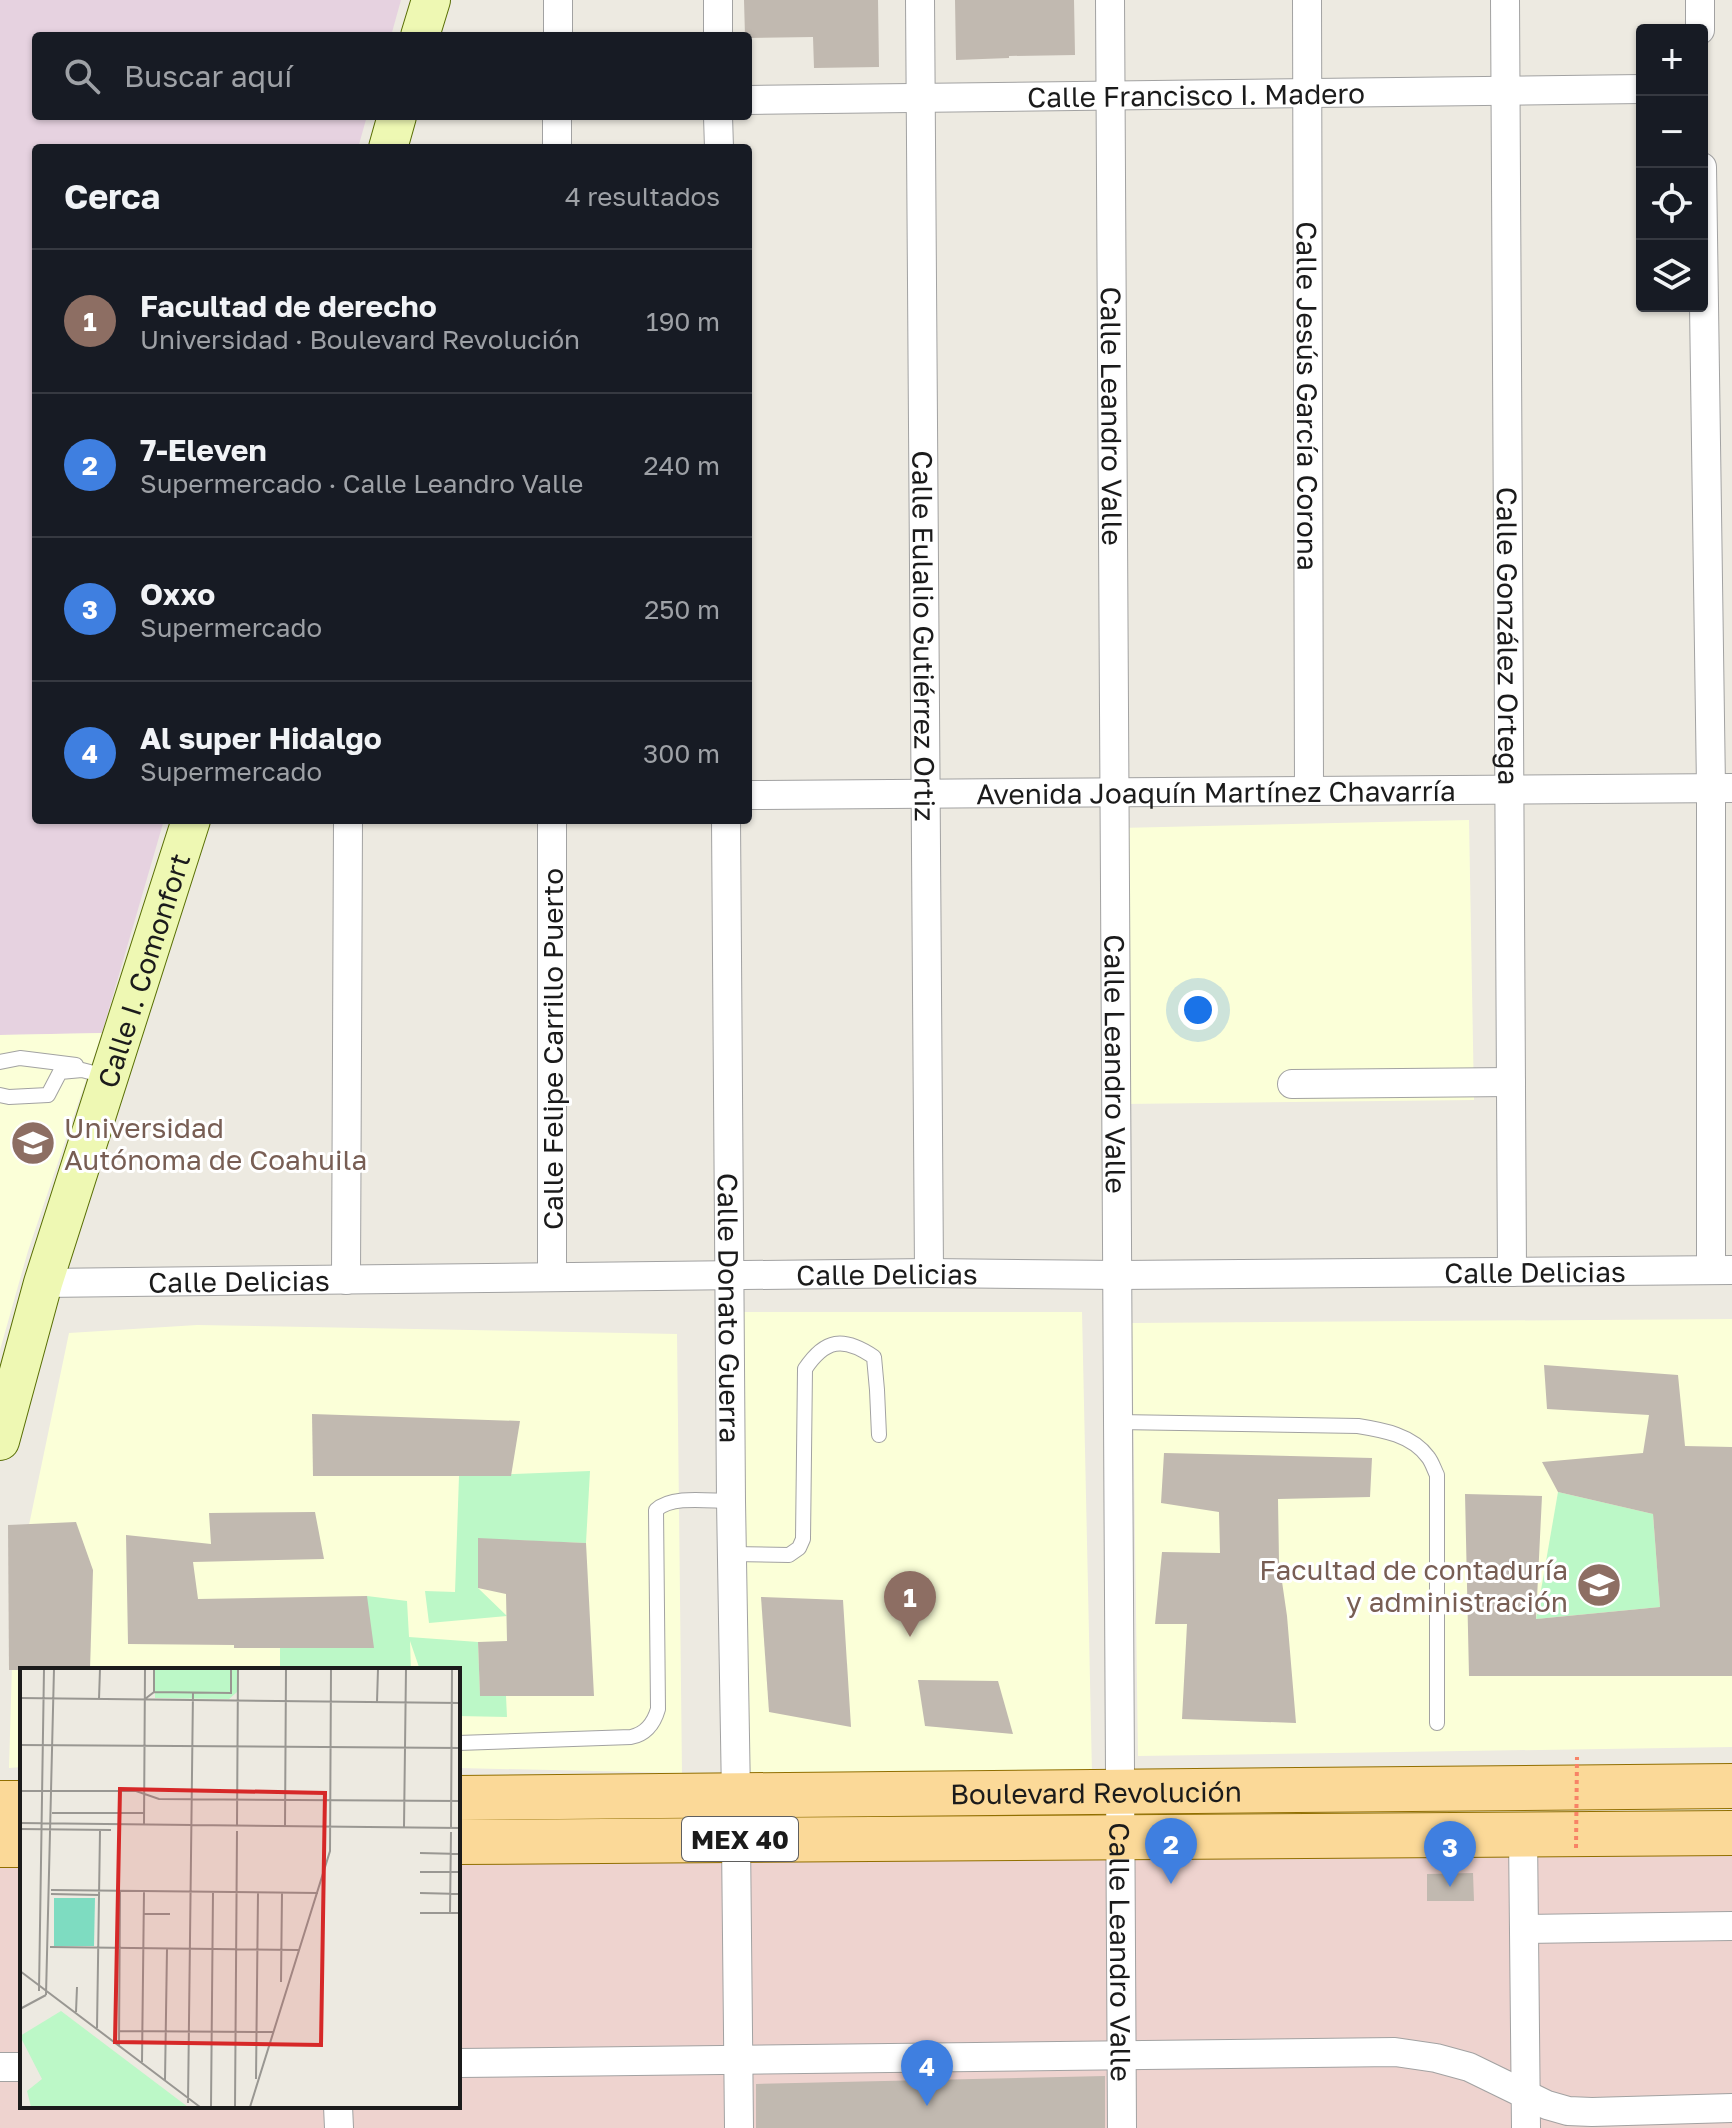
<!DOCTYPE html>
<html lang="es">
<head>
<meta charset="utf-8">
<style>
	:root { --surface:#171b24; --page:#20242c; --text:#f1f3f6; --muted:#9ea1a6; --line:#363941; --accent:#0f766e }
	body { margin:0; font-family:"Golos Text",sans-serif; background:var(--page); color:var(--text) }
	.controls { position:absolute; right:24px; top:24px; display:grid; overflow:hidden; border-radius:8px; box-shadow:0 2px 6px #0004 }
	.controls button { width:72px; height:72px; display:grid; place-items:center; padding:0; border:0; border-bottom:2px solid var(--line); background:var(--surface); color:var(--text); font:40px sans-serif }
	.you { position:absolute; left:1198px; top:1010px; width:28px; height:28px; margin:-20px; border:6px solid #fff; border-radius:50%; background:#1a73e8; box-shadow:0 0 0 12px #1a73e833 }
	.badge { display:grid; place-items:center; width:52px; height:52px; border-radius:50%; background:var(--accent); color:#fff; font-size:26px; font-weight:700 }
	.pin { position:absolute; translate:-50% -66px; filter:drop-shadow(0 2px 4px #0008) }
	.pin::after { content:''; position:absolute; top:42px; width:28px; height:24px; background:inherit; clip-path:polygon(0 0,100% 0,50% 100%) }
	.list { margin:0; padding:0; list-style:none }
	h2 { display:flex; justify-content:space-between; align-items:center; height:104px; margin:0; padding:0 32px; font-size:34px }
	h2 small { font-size:26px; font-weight:400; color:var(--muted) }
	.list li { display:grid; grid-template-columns:52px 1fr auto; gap:24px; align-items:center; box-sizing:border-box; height:144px; padding:0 32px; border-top:2px solid var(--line) }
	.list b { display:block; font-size:30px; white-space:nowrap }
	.list p { margin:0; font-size:26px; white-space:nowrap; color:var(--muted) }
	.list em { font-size:26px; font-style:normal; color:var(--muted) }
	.icon { flex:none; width:44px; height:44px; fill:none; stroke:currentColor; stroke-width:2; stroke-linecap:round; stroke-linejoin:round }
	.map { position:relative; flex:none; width:1732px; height:2128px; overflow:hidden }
	.search { position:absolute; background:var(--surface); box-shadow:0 2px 6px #0004; left:32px; top:32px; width:720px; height:88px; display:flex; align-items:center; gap:20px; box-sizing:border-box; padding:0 28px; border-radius:8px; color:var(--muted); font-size:30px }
	.panel { position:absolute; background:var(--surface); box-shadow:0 2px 6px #0004; left:32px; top:144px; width:720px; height:680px; border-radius:8px }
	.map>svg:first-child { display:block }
	.commercial { fill:#eed3cf }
	.industrial { fill:#e6d2e0 }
	.education { fill:#fbffd8 }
	.park { fill:#bcf8c7 }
	.building { fill:#c1b9b0 }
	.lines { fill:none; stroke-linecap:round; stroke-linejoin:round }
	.lane-casing { stroke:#a2a2a2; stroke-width:16 }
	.street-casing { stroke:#a2a2a2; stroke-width:30 }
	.secondary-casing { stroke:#596f05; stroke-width:40 }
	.primary-casing { stroke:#916f01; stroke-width:46 }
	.lane { stroke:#fff; stroke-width:14 }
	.street { stroke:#fff; stroke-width:28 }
	.secondary { stroke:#eef8b3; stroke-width:38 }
	.primary { stroke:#fbd998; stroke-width:44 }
	.path-bridge { stroke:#f88366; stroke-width:4; stroke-dasharray:4 4; stroke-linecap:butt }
	.labels { text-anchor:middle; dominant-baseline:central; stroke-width:6; stroke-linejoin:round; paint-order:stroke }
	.shield { fill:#fff; stroke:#5f5f5f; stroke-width:2 }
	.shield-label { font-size:26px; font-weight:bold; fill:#1b1b1b }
	.street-label { font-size:28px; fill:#1b1b1b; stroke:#fff }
	.education-label { font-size:28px; fill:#785e54; stroke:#fff; text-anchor:start }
	.inset-road { fill:none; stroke:#999792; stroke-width:2 }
	.view { fill:#d62828; fill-opacity:0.15; stroke:#d62828; stroke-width:4 }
	.inset-edge { fill:none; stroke:#1b1b1b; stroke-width:4 }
</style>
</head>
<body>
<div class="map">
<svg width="1732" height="2128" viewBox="0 0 1732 2128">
	<rect width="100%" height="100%" fill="#edeae1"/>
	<path class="commercial" d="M 1732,1816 L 1732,2128 L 0,2128 L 0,1837 L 22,1837 L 22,2106 L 458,2106 L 458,1832 Z"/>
	<path class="industrial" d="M 0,0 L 401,0 L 391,36 L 36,36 L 36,116 L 367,116 L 358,148 L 36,148 L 36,820 L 164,820 L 102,1033 L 0,1035 Z"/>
	<g class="education">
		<path d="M 1469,820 L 1474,1100 L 1124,1104 L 1119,828 Z"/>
		<path d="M 102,1033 L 28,1251 L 0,1350 L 0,1035 Z"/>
		<path d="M 730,1312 L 1082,1312 L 1092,1773 L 732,1779 Z"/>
		<path d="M 1732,1319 L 1732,1747 L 1138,1756 L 1132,1323 Z"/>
		<path d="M 197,1325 L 677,1334 L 682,1773 L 458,1768 L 458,1670 L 22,1670 L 22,1767 L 9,1768 L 14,1597 L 69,1333 Z"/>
	</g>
	<g class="park">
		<path d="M 590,1471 L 586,1543 L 478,1539 L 478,1588 L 507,1616 L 429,1623 L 425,1591 L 455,1592 L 459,1476 Z"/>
		<path d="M 1558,1492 L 1653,1514 L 1660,1607 L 1536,1619 Z"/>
		<path d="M 367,1596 L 407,1601 L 409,1637 L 478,1642 L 480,1695 L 506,1696 L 507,1717 L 458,1716 L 458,1670 L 420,1670 L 410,1641 L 411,1670 L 280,1670 L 280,1648 Z"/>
	</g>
	<g class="building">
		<path d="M 744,0 L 878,0 L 879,67 L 814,68 L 813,37 L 748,38 L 748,36 L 745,36 Z"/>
		<path d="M 955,0 L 1074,0 L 1075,55 L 1009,56 L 1009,58 L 956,60 Z"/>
		<path d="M 1544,1365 L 1678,1375 L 1685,1446 L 1732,1447 L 1732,1676 L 1469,1676 L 1465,1494 L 1542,1496 L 1536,1619 L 1660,1607 L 1653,1514 L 1558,1492 L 1542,1462 L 1643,1453 L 1649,1415 L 1547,1409 Z"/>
		<path d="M 312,1414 L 520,1421 L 511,1476 L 313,1476 Z"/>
		<path d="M 1164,1453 L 1372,1458 L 1370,1497 L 1278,1499 L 1279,1561 L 1287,1616 L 1296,1723 L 1182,1719 L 1187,1624 L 1155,1624 L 1162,1552 L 1220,1553 L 1219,1512 L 1161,1503 Z"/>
		<path d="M 315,1512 L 324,1559 L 193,1562 L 198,1599 L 367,1596 L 374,1648 L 234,1648 L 234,1645 L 128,1644 L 126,1535 L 211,1544 L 209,1513 Z"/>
		<path d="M 76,1522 L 93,1570 L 90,1670 L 9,1670 L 8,1525 Z"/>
		<path d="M 478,1538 L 586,1543 L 594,1696 L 480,1696 L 478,1642 L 507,1641 L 506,1594 L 478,1588 Z"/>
		<path d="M 761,1597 L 843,1600 L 851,1727 L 769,1712 Z"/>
		<path d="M 918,1680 L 998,1681 L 1013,1734 L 925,1726 Z"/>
		<path d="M 1473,1873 L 1474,1901 L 1427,1901 L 1427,1874 Z"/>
		<path d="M 1105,2076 L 1105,2128 L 756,2128 L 756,2084 Z"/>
	</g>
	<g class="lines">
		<g class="lane-casing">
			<g id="lane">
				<path d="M 0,1062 L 20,1058 L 76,1065"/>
				<path d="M 0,1095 L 9,1097 L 48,1095 L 60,1072 L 82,1070 L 109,1077"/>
				<path d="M 1118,1422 L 1358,1426 C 1383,1430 1412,1435 1428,1457 C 1432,1462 1434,1469 1437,1475 L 1437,1723"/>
				<path d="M 732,1554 L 789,1555 L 799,1548 L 803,1539 L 805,1369 C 825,1339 843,1336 874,1357 L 877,1390 L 879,1435"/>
				<path d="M 458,1743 L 631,1737 C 646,1734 654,1723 658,1709 L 656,1510 C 672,1495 708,1501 731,1501"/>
			</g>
		</g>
		<g class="street-casing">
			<g id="street">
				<path d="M 718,0 L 718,36"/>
				<path id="s1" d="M 920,0 L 929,1273"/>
				<path id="s2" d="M 1110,0 L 1122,2128"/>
				<path id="s3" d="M 1307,0 L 1309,791"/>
				<path id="s4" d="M 1505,0 L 1512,1272"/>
				<path d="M 1700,0 L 1700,30"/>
				<path d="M 558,36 L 558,0"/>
				<path id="s5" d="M 748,100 L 1642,89"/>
				<path d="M 718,116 L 719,148"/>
				<path d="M 557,148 L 557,116"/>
				<path d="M 1702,167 L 1711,788 L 1711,1270"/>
				<path id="s6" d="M 748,795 L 1732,788"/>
				<path id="s7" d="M 726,820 L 731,1501 L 736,1795"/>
				<path d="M 1292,1084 L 1511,1082"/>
				<path d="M 552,1277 L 552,820"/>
				<path d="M 346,1280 L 348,820"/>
				<path id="s8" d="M 43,1283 L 929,1273 L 1118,1275 L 1732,1270"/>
				<path d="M 1523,1834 L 1526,2128"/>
				<path d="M 736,1840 L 739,2128"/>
				<path d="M 1524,1929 L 1732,1926"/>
				<path d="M 458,2063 L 1395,2052 L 1436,2058 L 1469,2067 L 1547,2105 L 1568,2111 L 1592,2112 L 1732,2108"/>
				<path d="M 0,2067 L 22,2067"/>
				<path d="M 338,2106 L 339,2128"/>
			</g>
		</g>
		<g class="secondary-casing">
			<g id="secondary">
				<path d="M 420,36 L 431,0"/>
				<path d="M 388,148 L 397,116"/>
				<path id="s9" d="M 0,1441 L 43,1283 L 191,820"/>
			</g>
		</g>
		<g class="primary-casing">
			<g id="primary">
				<path id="s10" d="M 458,1798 L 1732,1786"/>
				<path d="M 0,1803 L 22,1803"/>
				<path d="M 458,1842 L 1732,1833"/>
				<path d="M 0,1845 L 22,1845"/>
			</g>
		</g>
		<use href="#lane" class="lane"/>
		<use href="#street" class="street"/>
		<use href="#secondary" class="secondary"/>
		<use href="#primary" class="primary"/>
		<path class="path-bridge" d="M 1576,1848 L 1577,1757"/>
	</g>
	<defs>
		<g id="university-disc" transform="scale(2.3)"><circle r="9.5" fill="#8d6e63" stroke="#fff"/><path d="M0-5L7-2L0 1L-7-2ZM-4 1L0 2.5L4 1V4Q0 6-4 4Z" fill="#fff"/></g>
	</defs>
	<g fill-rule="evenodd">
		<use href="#university-disc" x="33" y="1143"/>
		<use href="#university-disc" x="1599" y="1585"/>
	</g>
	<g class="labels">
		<rect class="shield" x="682" y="1817" width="116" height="44" rx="6"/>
		<g class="shield-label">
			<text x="740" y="1839">MEX 40</text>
		</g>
		<g class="street-label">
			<text stroke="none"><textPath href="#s5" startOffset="448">Calle Francisco I. Madero</textPath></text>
			<text stroke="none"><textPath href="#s3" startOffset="396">Calle Jesús García Corona</textPath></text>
			<text stroke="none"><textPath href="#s2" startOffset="416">Calle Leandro Valle</textPath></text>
			<text stroke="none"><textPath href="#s4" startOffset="636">Calle González Ortega</textPath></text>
			<text stroke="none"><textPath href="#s1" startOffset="636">Calle Eulalio Gutiérrez Ortiz</textPath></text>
			<text stroke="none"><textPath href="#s6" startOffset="468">Avenida Joaquín Martínez Chavarría</textPath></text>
			<text stroke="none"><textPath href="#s9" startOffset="492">Calle I. Comonfort</textPath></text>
			<text transform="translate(552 1049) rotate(-90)">Calle Felipe Carrillo Puerto</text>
			<text stroke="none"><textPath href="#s2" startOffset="1064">Calle Leandro Valle</textPath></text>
			<text stroke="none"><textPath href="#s8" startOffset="1492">Calle Delicias</textPath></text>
			<text stroke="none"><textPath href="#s8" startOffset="844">Calle Delicias</textPath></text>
			<text stroke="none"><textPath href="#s8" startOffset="196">Calle Delicias</textPath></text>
			<text stroke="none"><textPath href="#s7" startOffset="488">Calle Donato Guerra</textPath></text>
			<text stroke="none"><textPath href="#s10" startOffset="638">Boulevard Revolución</textPath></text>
			<text stroke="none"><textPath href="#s2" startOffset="1952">Calle Leandro Valle</textPath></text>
		</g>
		<g class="education-label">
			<text x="64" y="1127">Universidad<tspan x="64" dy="32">Autónoma de Coahuila</tspan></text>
			<text x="1568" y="1569" text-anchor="end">Facultad de contaduría<tspan x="1568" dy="32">y administración</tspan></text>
		</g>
	</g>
	<g transform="translate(20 1668)">
		<rect width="440" height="440" fill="#edeae1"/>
		<path d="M 135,1 L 217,1 L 217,24 L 209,31 L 135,30 ZM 41,343 L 168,439 L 11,439 L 7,423 L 22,411 L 0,368 Z" fill="#bcf8c7"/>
		<path d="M 34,230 L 75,230 L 74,278 L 34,278 Z" fill="#7edcc1"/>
		<path class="inset-road" d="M 134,24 L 211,25 L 211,1M 0,30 L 440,35M 79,31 L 80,1M 125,31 L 134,24 L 134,1M 357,34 L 358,1M 0,77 L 440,80M 0,123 L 116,123 L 139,131 L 440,133M 32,145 L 124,145M 0,155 L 440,160M 124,156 L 125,1M 217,157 L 218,1M 265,158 L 266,1M 384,159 L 386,1M 431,160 L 432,1M 0,161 L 91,162M 400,185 L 440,186M 400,204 L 440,204M 31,222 L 298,225M 400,225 L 440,226M 31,226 L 79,227M 400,245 L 440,245M 430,245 L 431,164M 124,246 L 150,246M 30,279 L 279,282M 0,303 L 180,439M 261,314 L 262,225M 19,323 L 24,1M 26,327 L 34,1M 0,341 L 26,327M 56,344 L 57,319M 77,360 L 80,163M 99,363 L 253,364M 99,377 L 100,223M 122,394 L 124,223M 236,411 L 238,224M 145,412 L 147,281M 168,435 L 173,24M 191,439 L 193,224M 215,439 L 217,163M 230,439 L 310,183 L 311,1"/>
		<path class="view" d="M 100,121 L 305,125 L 301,377 L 95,374 Z"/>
		<rect width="440" height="440" class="inset-edge"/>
	</g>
</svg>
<div class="controls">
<button>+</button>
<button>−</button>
<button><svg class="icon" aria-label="locate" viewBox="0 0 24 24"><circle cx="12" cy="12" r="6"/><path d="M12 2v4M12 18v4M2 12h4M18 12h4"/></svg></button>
<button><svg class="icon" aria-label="layers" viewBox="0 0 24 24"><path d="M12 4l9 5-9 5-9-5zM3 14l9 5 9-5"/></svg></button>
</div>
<div class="you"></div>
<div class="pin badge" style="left:910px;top:1637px;background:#8d6e63">1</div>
<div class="pin badge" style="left:1171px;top:1884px;background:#3f7fe0">2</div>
<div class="pin badge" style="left:1450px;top:1887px;background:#3f7fe0">3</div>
<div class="pin badge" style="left:927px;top:2106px;background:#3f7fe0">4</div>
<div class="search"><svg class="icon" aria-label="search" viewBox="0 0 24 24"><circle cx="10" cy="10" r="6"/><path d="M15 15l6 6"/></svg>Buscar aquí</div>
<section class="panel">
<h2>Cerca<small>4 resultados</small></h2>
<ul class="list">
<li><span class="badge" style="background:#8d6e63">1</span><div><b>Facultad de derecho</b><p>Universidad · Boulevard Revolución</p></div><em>190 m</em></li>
<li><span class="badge" style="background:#3f7fe0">2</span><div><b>7-Eleven</b><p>Supermercado · Calle Leandro Valle</p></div><em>240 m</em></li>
<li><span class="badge" style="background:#3f7fe0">3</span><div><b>Oxxo</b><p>Supermercado</p></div><em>250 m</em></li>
<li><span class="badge" style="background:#3f7fe0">4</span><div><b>Al super Hidalgo</b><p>Supermercado</p></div><em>300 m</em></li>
</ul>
</section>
</div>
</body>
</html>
